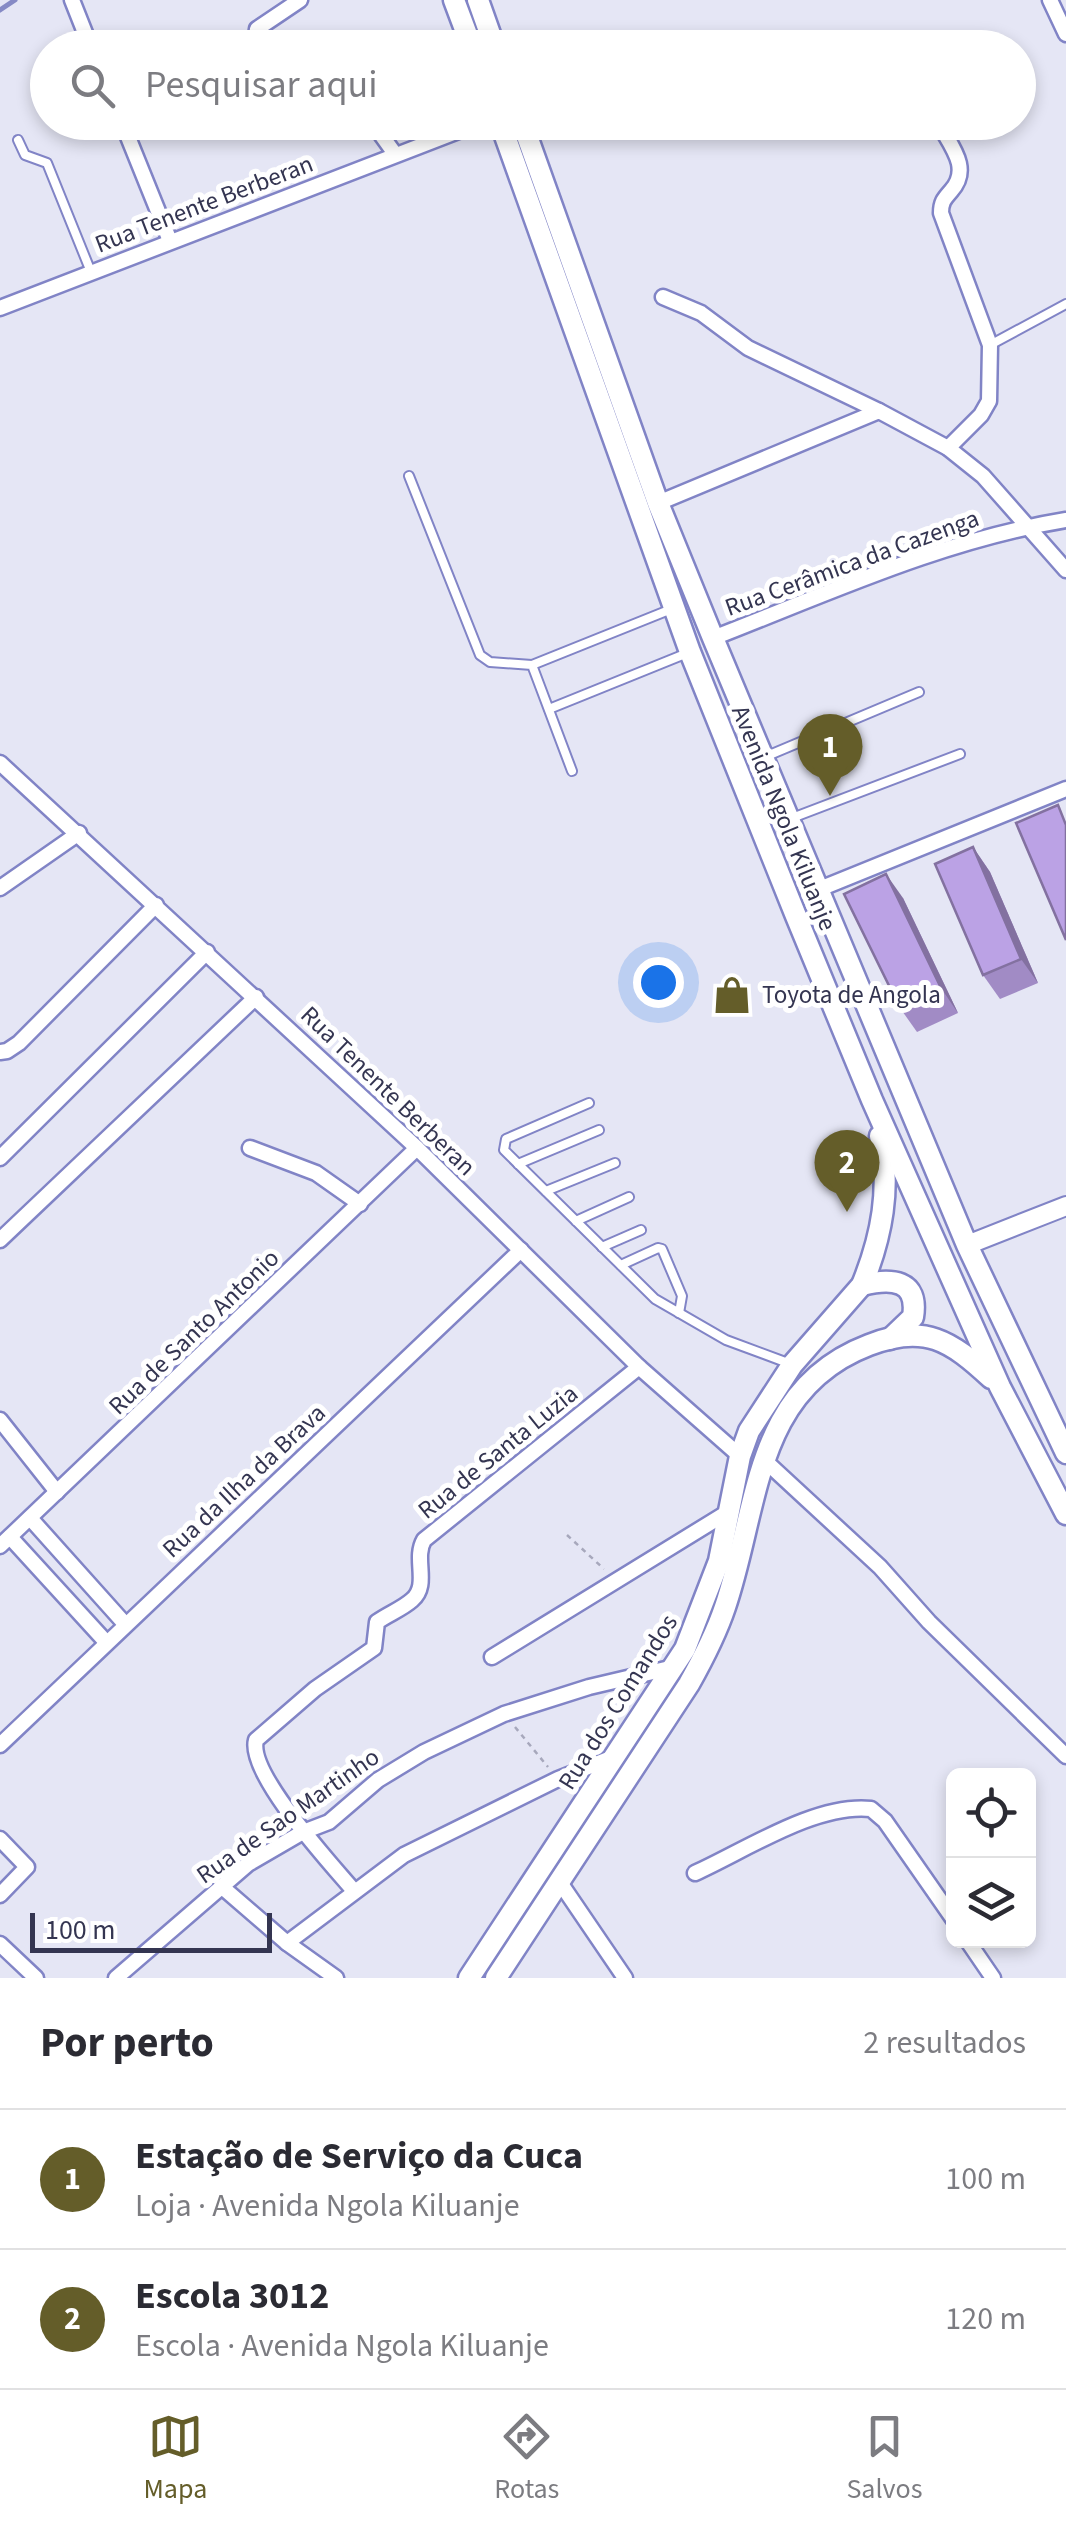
<!DOCTYPE html>
<html lang="pt">
<head>
<meta charset="utf-8">
<style>
	:root { --surface:#fff; --page:#f2f2f3; --text:#2b2b33; --muted:#7c7c81; --line:#e1e1e2; --accent:#645d29 }
	body { margin:0; font-family:"Source Sans 3",sans-serif; background:var(--page); color:var(--text) }
	.controls { position:absolute; right:30px; bottom:30px; display:grid; overflow:hidden; border-radius:15px; box-shadow:0 5px 15px #0003 }
	.controls button { width:90px; height:90px; display:grid; place-items:center; padding:0; border:0; border-bottom:2px solid var(--line); background:var(--surface); color:var(--text); font:50px sans-serif }
	.scale { position:absolute; left:30px; bottom:25px; width:242px; box-sizing:border-box; padding-left:10px; border:5px solid #343551; border-top:0; font-size:28px; line-height:35px; white-space:nowrap; color:#343551; -webkit-text-stroke:8px #fff; paint-order:stroke }
	.you { position:absolute; left:658px; top:982px; width:35px; height:35px; margin:-25px; border:8px solid #fff; border-radius:50%; background:#1a73e8; box-shadow:0 0 0 15px #1a73e833 }
	.badge { display:grid; place-items:center; width:65px; height:65px; border-radius:50%; background:var(--accent); color:#fff; font-size:32px; font-weight:700 }
	.pin { position:absolute; translate:-50% -82px; filter:drop-shadow(0 2px 5px #0008) }
	.pin::after { content:''; position:absolute; top:52px; width:35px; height:30px; background:inherit; clip-path:polygon(0 0,100% 0,50% 100%) }
	.list { margin:0; padding:0; list-style:none }
	h2 { display:flex; justify-content:space-between; align-items:center; height:130px; margin:0; padding:0 40px; font-size:42px }
	h2 small { font-size:32px; font-weight:400; color:var(--muted) }
	.list li { display:grid; grid-template-columns:65px 1fr auto; gap:30px; align-items:center; box-sizing:border-box; height:140px; padding:0 40px; border-top:2px solid var(--line) }
	.list b { display:block; font-size:38px; white-space:nowrap }
	.list p { margin:0; font-size:32px; white-space:nowrap; color:var(--muted) }
	.list em { font-size:32px; font-style:normal; color:var(--muted) }
	.icon { flex:none; width:55px; height:55px; fill:none; stroke:currentColor; stroke-width:2; stroke-linecap:round; stroke-linejoin:round }
	.map { position:relative; flex:none; width:1066px; height:1978px; overflow:hidden }
	.search { position:absolute; background:var(--surface); box-shadow:0 5px 15px #0003; left:30px; right:30px; top:30px; height:110px; display:flex; align-items:center; gap:25px; box-sizing:border-box; padding:0 35px; border-radius:55px; color:var(--muted); font-size:38px }
	.sheet { height:410px; background:var(--surface) }
	nav { display:flex; justify-content:space-around; align-items:center; box-sizing:border-box; height:140px; border-top:2px solid var(--line); background:var(--surface); font-size:28px; color:var(--muted) }
	nav a { display:grid; justify-items:center; gap:5px }
	nav .on { color:var(--accent) }
	.map>svg:first-child { display:block }
	.lines { fill:none; stroke-linecap:round; stroke-linejoin:round }
	.stream { stroke:#868ac5; stroke-width:5 }
	.service-casing { stroke:#8184c6; stroke-width:12 }
	.minor-casing { stroke:#8184c6; stroke-width:19 }
	.tertiary-casing { stroke:#8184c6; stroke-width:22 }
	.secondary-casing { stroke:#8184c6; stroke-width:25 }
	.path { stroke:#a7a8bc; stroke-width:2.5; stroke-dasharray:5 5; stroke-linecap:butt }
	.service { stroke:#fff; stroke-width:8 }
	.minor { stroke:#fff; stroke-width:14 }
	.tertiary { stroke:#fff; stroke-width:18 }
	.secondary { stroke:#fff; stroke-width:20 }
	.wall { fill:#a18bc5 }
	.shaded-wall { fill:#8371a0 }
	.building { fill:#bba2e5; stroke:#8371a0; stroke-width:2.5 }
	.labels { text-anchor:middle; dominant-baseline:central; stroke-width:10; stroke-linejoin:round; paint-order:stroke }
	.street-label { font-size:25px; fill:#343551; stroke:#fff }
	.poi-label { font-size:25px; fill:#343551; stroke:#fff; text-anchor:start }
</style>
</head>
<body>
<div class="map">
<svg width="1066" height="1978" viewBox="0 0 1066 1978">
	<rect width="100%" height="100%" fill="#e5e6f5"/>
	<g class="lines">
		<path class="stream" d="M 0,10 L 15,0"/>
		<g class="service-casing">
			<g id="service">
				<path d="M 18,140 L 25,155 L 47,163 L 91,272"/>
				<path d="M 990,345 L 1066,304"/>
				<path d="M 409,476 L 480,655 L 490,662 L 532,665 L 572,771"/>
				<path d="M 532,665 L 674,608"/>
				<path d="M 549,709 L 690,652"/>
				<path d="M 767,756 L 919,692"/>
				<path d="M 792,818 L 960,754"/>
				<path d="M 589,1103 L 506,1139 L 504,1150 L 655,1299 L 726,1340 L 788,1363"/>
				<path d="M 518,1164 L 599,1130"/>
				<path d="M 546,1191 L 615,1163"/>
				<path d="M 576,1221 L 629,1197"/>
				<path d="M 602,1247 L 641,1230"/>
				<path d="M 621,1265 L 658,1248 L 662,1249 L 682,1296 L 679,1313"/>
			</g>
		</g>
		<g class="minor-casing">
			<g id="minor">
				<path d="M 72,0 L 91,48"/>
				<path d="M 1050,0 L 1066,34"/>
				<path d="M 265,48 L 256,36 L 257,29 L 300,0"/>
				<path d="M 122,122 L 170,241"/>
				<path d="M 372,122 L 395,154"/>
				<path d="M 938,122 C 950,145 972,168 951,191 C 944,199 941,202 941,213 L 990,345 L 989,401 L 981,415 L 948,448"/>
				<path d="M 663,297 L 701,313 L 748,348 L 879,411"/>
				<path d="M 0,308 L 482,122"/>
				<path d="M 658,503 L 879,411 L 948,448 L 983,476 L 1066,570"/>
				<path d="M 713,638 C 829,593 943,540 1066,520"/>
				<path d="M 0,763 L 417,1148 L 639,1367 L 740,1456"/>
				<path d="M 0,888 L 79,833"/>
				<path d="M 817,890 L 1066,789"/>
				<path d="M 0,1052 L 7,1051 L 19,1043 L 156,905"/>
				<path d="M 250,1148 L 316,1173 L 360,1204"/>
				<path d="M 0,1158 L 207,952"/>
				<path d="M 0,1240 L 256,997"/>
				<path d="M 0,1420 L 57,1492"/>
				<path d="M 763,1459 L 880,1567 L 929,1622 L 1066,1756"/>
				<path d="M 30,1518 L 125,1624"/>
				<path d="M 10,1537 L 106,1642"/>
				<path d="M 0,1546 L 417,1148"/>
				<path d="M 492,1657 L 728,1512"/>
				<path d="M 0,1745 L 521,1250"/>
				<path d="M 0,1839 L 27,1867 L 0,1895"/>
				<path d="M 695,1873 C 746,1850 816,1803 871,1809 L 885,1821 L 954,1920"/>
				<path d="M 559,1881 L 625,1978"/>
				<path d="M 221,1886 L 287,1943 L 336,1978"/>
				<path d="M 354,1891 C 331,1864 247,1773 256,1740 L 315,1689 L 374,1648 L 377,1622 C 388,1614 402,1609 412,1600 C 430,1585 413,1559 424,1540 L 639,1367"/>
				<path d="M 967,1940 L 993,1978"/>
				<path d="M 287,1943 L 404,1855 L 558,1779 L 616,1756"/>
				<path d="M 0,1944 L 36,1978"/>
				<path d="M 116,1978 L 248,1864 L 303,1832 L 329,1822 L 378,1780 L 424,1752 L 504,1714 L 589,1687 L 674,1667"/>
			</g>
		</g>
		<g class="tertiary-casing">
			<path id="tertiary" d="M 967,1245 L 1066,1206"/>
		</g>
		<g class="secondary-casing">
			<g id="secondary">
				<path d="M 454,0 L 472,48"/>
				<path d="M 478,0 L 495,48"/>
				<path d="M 500,122 L 690,652 L 796,916 L 872,1100 L 1000,1387 L 1066,1514"/>
				<path d="M 522,122 L 658,503 L 713,638 L 967,1245 L 1066,1453"/>
				<path d="M 862,1285 C 891,1278 919,1279 913,1317 L 890,1339"/>
				<path d="M 469,1978 L 685,1649 L 719,1561 L 740,1456 L 749,1431 L 792,1365 L 862,1285 C 882,1236 891,1188 880,1136"/>
				<path d="M 496,1978 L 689,1684 C 703,1659 716,1634 725,1607 C 759,1508 753,1389 869,1345 C 925,1323 951,1341 991,1378"/>
			</g>
		</g>
		<g class="path">
			<path d="M 567,1535 L 604,1569"/>
			<path d="M 515,1727 L 548,1767"/>
		</g>
		<use href="#service" class="service"/>
		<use href="#minor" class="minor"/>
		<use href="#tertiary" class="tertiary"/>
		<use href="#secondary" class="secondary"/>
	</g>
	<g class="wall">
		<path d="M 973,847 L 990,872 L 1038,983 L 1000,999 L 983,975 Z"/>
		<path d="M 903,898 L 958,1013 L 917,1032 L 900,1008 Z"/>
	</g>
	<g class="shaded-wall">
		<path d="M 973,847 L 990,872 L 1038,983 L 1021,959 Z"/>
		<path d="M 886,874 L 903,898 L 958,1013 L 941,988 Z"/>
	</g>
	<g class="building">
		<path d="M 1058,805 L 1066,825 L 1066,940 L 1016,823 Z"/>
		<path d="M 973,847 L 1021,959 L 983,975 L 935,864 Z"/>
		<path d="M 886,874 L 941,988 L 900,1008 L 844,894 Z"/>
	</g>
	<defs>
		<g id="shop-bare" transform="scale(3)"><path d="M-5-2.5h2.3a2.7 3.5 0 0 1 5.4 0H5L5.5 6h-11ZM-1.5-2.5h3a1.5 2.3 0 0 0-3 0Z" fill="#645d29" stroke="#fff" stroke-width="2.5" paint-order="stroke"/></g>
	</defs>
	<g fill-rule="evenodd">
		<use href="#shop-bare" x="732" y="995"/>
	</g>
	<g class="labels">
		<g class="street-label">
			<text transform="translate(204 204) rotate(-21)">Rua Tenente Berberan</text>
			<text transform="translate(852 563) rotate(-20)">Rua Cerâmica da Cazenga</text>
			<text transform="translate(784 818) rotate(68)">Avenida Ngola Kiluanje</text>
			<text transform="translate(388 1091) rotate(44)">Rua Tenente Berberan</text>
			<text transform="translate(194 1332) rotate(-44)">Rua de Santo Antonio</text>
			<text transform="translate(498 1452) rotate(-39)">Rua de Santa Luzia</text>
			<text transform="translate(244 1481) rotate(-43)">Rua da Ilha da Brava</text>
			<text transform="translate(618 1702) rotate(-58)">Rua dos Comandos</text>
			<text transform="translate(288 1816) rotate(-35)">Rua de Sao Martinho</text>
		</g>
		<g class="poi-label">
			<text x="762" y="995">Toyota de Angola</text>
		</g>
	</g>
</svg>
<div class="controls">
<button><svg class="icon" aria-label="locate" viewBox="0 0 24 24"><circle cx="12" cy="12" r="6"/><path d="M12 2v4M12 18v4M2 12h4M18 12h4"/></svg></button>
<button><svg class="icon" aria-label="layers" viewBox="0 0 24 24"><path d="M12 4l9 5-9 5-9-5zM3 14l9 5 9-5"/></svg></button>
</div>
<div class="scale">100 m</div>
<div class="you"></div>
<div class="pin badge" style="left:830px;top:796px">1</div>
<div class="pin badge" style="left:847px;top:1212px">2</div>
<div class="search"><svg class="icon" aria-label="search" viewBox="0 0 24 24"><circle cx="10" cy="10" r="6"/><path d="M15 15l6 6"/></svg>Pesquisar aqui</div>
</div>
<section class="sheet">
<h2>Por perto<small>2 resultados</small></h2>
<ul class="list">
<li><span class="badge">1</span><div><b>Estação de Serviço da Cuca</b><p>Loja · Avenida Ngola Kiluanje</p></div><em>100 m</em></li>
<li><span class="badge">2</span><div><b>Escola 3012</b><p>Escola · Avenida Ngola Kiluanje</p></div><em>120 m</em></li>
</ul>
</section>
<nav>
<a class="on"><svg class="icon" aria-label="map" viewBox="0 0 24 24"><path d="M3 6l6-2 6 2 6-2v14l-6 2-6-2-6 2zM9 4v14M15 6v14"/></svg>Mapa</a>
<a><svg class="icon" aria-label="directions" viewBox="0 0 24 24"><path d="M12 3l9 9-9 9-9-9zM9 14v-3h6M13 9l2 2-2 2"/></svg>Rotas</a>
<a><svg class="icon" aria-label="saved" viewBox="0 0 24 24"><path d="M7 4h10v16l-5-4-5 4z"/></svg>Salvos</a>
</nav>
</body>
</html>
